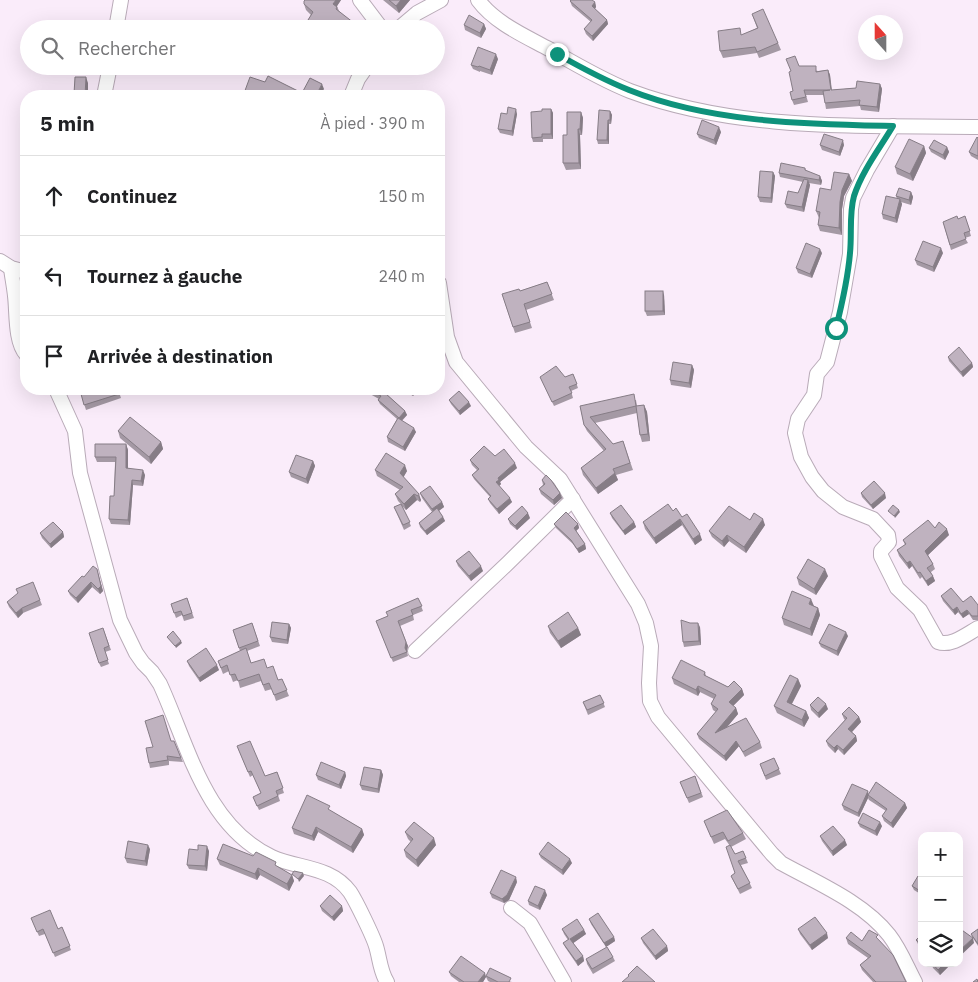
<!DOCTYPE html>
<html lang="fr">
<head>
<meta charset="utf-8">
<style>
	:root { --surface:#fff; --page:#f2f2f2; --text:#202124; --muted:#757577; --line:#e0e0e0 }
	body { margin:0; font-family:"IBM Plex Sans",sans-serif; background:var(--page); color:var(--text) }
	.controls { position:absolute; right:15px; bottom:15px; display:grid; overflow:hidden; border-radius:10px; box-shadow:0 5px 20px #0002 }
	.controls button { width:45px; height:45px; display:grid; place-items:center; padding:0; border:0; border-bottom:1px solid var(--line); background:var(--surface); color:var(--text); font:25px sans-serif }
	.compass { position:absolute; left:858px; top:15px; width:45px; height:45px; border-radius:50%; background:var(--surface); box-shadow:0 5px 20px #0002; rotate:339deg }
	.stop { position:absolute; width:15px; height:15px; margin:-11px; border:4px solid #0e927b; border-radius:50%; background:#fff }
	.stop.end { background:#0e927b; border-color:#fff; box-shadow:0 1px 5px #0008 }
	.list { margin:0; padding:0; list-style:none }
	h2 { display:flex; justify-content:space-between; align-items:center; height:65px; margin:0; padding:0 20px; font-size:21px }
	h2 small { font-size:16px; font-weight:400; color:var(--muted) }
	.list li { display:grid; grid-template-columns:32px 1fr auto; gap:15px; align-items:center; box-sizing:border-box; height:80px; padding:0 20px; border-top:1px solid var(--line) }
	.list b { display:block; font-size:19px; white-space:nowrap }
	.list em { font-size:16px; font-style:normal; color:var(--muted) }
	.icon { flex:none; width:28px; height:28px; fill:none; stroke:currentColor; stroke-width:2; stroke-linecap:round; stroke-linejoin:round }
	.map { position:relative; flex:none; width:978px; height:982px; overflow:hidden }
	.search { position:absolute; background:var(--surface); box-shadow:0 5px 20px #0002; left:20px; top:20px; width:425px; height:55px; display:flex; align-items:center; gap:12px; box-sizing:border-box; padding:0 18px; border-radius:28px; color:var(--muted); font-size:19px }
	.panel { position:absolute; background:var(--surface); box-shadow:0 5px 20px #0002; left:20px; top:90px; width:425px; height:305px; border-radius:20px }
	.map>svg:first-child { display:block }
	.lines { fill:none; stroke-linecap:round; stroke-linejoin:round }
	.minor-casing { stroke:#b9abb8; stroke-width:16 }
	.minor { stroke:#fff; stroke-width:14 }
	.wall { fill:#a499a4 }
	.shaded-wall { fill:#867d86 }
	.building { fill:#bfb2bf; stroke:#867d86 }
	.route { stroke:#0e927b; stroke-width:6 }
</style>
</head>
<body>
<div class="map">
<svg width="978" height="982" viewBox="0 0 978 982">
	<rect width="100%" height="100%" fill="#faecfa"/>
	<g class="lines">
		<g class="minor-casing">
			<g id="minor">
				<path d="M 360,0 L 382,29"/>
				<path d="M 478,0 C 495,23 525,36 549,49 C 575,64 602,80 630,91 C 740,132 862,125 978,127"/>
				<path d="M 116,29 L 121,0"/>
				<path d="M 398,29 L 417,13 L 441,0"/>
				<path d="M 104,96 L 110,66"/>
				<path d="M 351,96 L 358,79 L 367,66"/>
				<path d="M 893,126 L 867,170 L 853,198 L 851,209 L 850,254 L 840,312 L 827,362 L 817,374 L 814,395 L 798,419 L 795,433 L 801,457 L 812,477 L 823,491 L 843,507 L 873,519 L 888,535 L 889,542 L 881,551 L 881,556 L 897,588 L 920,610 L 938,642 C 951,647 967,634 978,628"/>
				<path d="M 0,261 L 11,268 L 26,272"/>
				<path d="M 11,268 C 12,277 14,286 15,296 C 17,312 15,342 26,354"/>
				<path d="M 439,283 L 447,337 L 456,362 L 526,447 L 560,479 L 638,604 L 646,623 L 651,646 L 649,683 L 650,701 L 658,717 L 772,854 L 781,863 C 817,883 863,902 889,935 C 900,949 907,967 915,982"/>
				<path d="M 56,389 L 75,431 L 80,473 L 120,620 L 136,653 L 143,663 L 152,672 L 160,684 C 188,745 205,826 272,857 C 299,869 331,866 350,892 C 356,901 373,936 376,946 C 380,959 380,971 387,982"/>
				<path d="M 415,651 L 508,563 L 573,499"/>
				<path d="M 511,908 L 530,923 L 564,982"/>
			</g>
		</g>
		<use href="#minor" class="minor"/>
	</g>
	<g class="wall">
		<path d="M 305,0 L 341,0 L 337,6 L 339,11 L 356,28 L 356,29 L 316,29 L 310,26 L 308,20 L 311,15 L 306,10 L 304,4 Z"/>
		<path d="M 383,0 L 410,0 L 399,13 Z"/>
		<path d="M 570,1 L 595,2 L 596,7 L 595,9 L 607,20 L 608,24 L 593,41 L 586,34 L 584,29 L 591,22 L 572,6 Z"/>
		<path d="M 752,14 L 778,43 L 781,50 L 759,58 L 757,53 L 723,58 L 720,51 L 742,35 L 757,28 Z"/>
		<path d="M 484,24 L 486,29 L 481,38 L 465,30 L 464,25 Z"/>
		<path d="M 498,59 L 492,75 L 480,71 L 480,72 L 473,69 L 471,65 Z"/>
		<path d="M 335,66 L 356,66 L 350,75 Z"/>
		<path d="M 799,66 L 818,71 L 828,70 L 830,75 L 832,90 L 856,88 L 880,84 L 882,89 L 879,112 L 861,110 L 860,106 L 826,109 L 825,103 L 824,95 L 806,95 L 808,102 L 794,105 L 792,100 L 793,91 L 791,71 Z"/>
		<path d="M 551,109 L 553,113 L 553,139 L 543,139 L 543,142 L 533,142 L 532,138 L 542,111 Z"/>
		<path d="M 610,111 L 612,115 L 611,124 L 609,124 L 609,144 L 598,144 L 597,140 Z"/>
		<path d="M 581,112 L 583,118 L 582,135 L 580,135 L 581,169 L 566,170 L 563,163 L 567,135 Z"/>
		<path d="M 507,114 L 517,114 L 513,136 L 500,133 L 498,129 Z"/>
		<path d="M 721,132 L 716,145 L 699,138 L 697,134 Z"/>
		<path d="M 978,138 L 978,160 L 971,156 L 969,152 Z"/>
		<path d="M 820,145 L 844,145 L 840,156 L 822,150 Z"/>
		<path d="M 924,146 L 926,153 L 913,181 L 897,174 L 895,167 Z"/>
		<path d="M 947,147 L 949,152 L 945,160 L 931,152 L 929,148 Z"/>
		<path d="M 805,168 L 806,171 L 820,176 L 822,181 L 821,185 L 809,183 L 810,185 L 804,212 L 787,208 L 785,204 L 798,193 L 803,182 L 780,177 L 779,173 Z"/>
		<path d="M 773,172 L 775,176 L 772,203 L 760,202 L 758,197 Z"/>
		<path d="M 849,174 L 852,181 L 844,196 L 842,209 L 842,235 L 820,231 L 818,225 L 819,218 L 816,211 L 831,190 Z"/>
		<path d="M 911,192 L 913,197 L 911,205 L 901,202 L 902,204 L 897,223 L 883,219 L 882,214 L 897,199 L 896,196 Z"/>
		<path d="M 965,216 L 971,236 L 965,238 L 968,243 L 951,250 L 943,222 L 958,219 Z"/>
		<path d="M 822,253 L 812,278 L 798,273 L 796,268 Z"/>
		<path d="M 943,253 L 934,272 L 917,265 L 915,260 Z"/>
		<path d="M 547,282 L 554,300 L 526,310 L 532,328 L 515,333 L 502,294 L 520,291 Z"/>
		<path d="M 664,295 L 665,315 L 647,316 L 645,311 Z"/>
		<path d="M 948,357 L 972,363 L 973,367 L 963,377 L 949,361 Z"/>
		<path d="M 692,365 L 694,370 L 691,388 L 671,385 L 670,380 Z"/>
		<path d="M 573,374 L 578,388 L 571,391 L 573,398 L 554,406 L 540,377 L 565,377 Z"/>
		<path d="M 118,389 L 121,398 L 86,410 L 81,394 Z"/>
		<path d="M 369,389 L 391,389 L 387,395 L 405,411 L 407,415 L 402,421 L 416,432 L 405,451 L 388,442 L 387,437 L 397,419 L 380,404 L 378,400 L 379,399 L 370,394 L 369,390 Z"/>
		<path d="M 401,389 L 418,389 L 413,396 Z"/>
		<path d="M 449,400 L 471,406 L 460,415 L 451,404 Z"/>
		<path d="M 636,400 L 637,406 L 644,405 L 647,412 L 650,441 L 642,442 L 640,435 L 637,413 L 595,423 L 613,444 L 623,441 L 633,470 L 616,475 L 618,480 L 598,494 L 583,475 L 581,468 L 604,451 L 587,431 L 584,425 L 580,406 Z"/>
		<path d="M 118,431 L 161,442 L 163,449 L 151,464 L 120,438 Z"/>
		<path d="M 126,444 L 128,450 L 128,468 L 145,475 L 143,486 L 133,485 L 130,525 L 111,524 L 109,519 L 114,496 L 115,462 L 97,462 L 95,457 Z"/>
		<path d="M 495,456 L 517,468 L 500,482 L 501,484 L 499,486 L 512,502 L 499,514 L 490,503 L 488,499 L 490,497 L 474,479 L 472,475 L 477,470 L 472,465 L 470,460 Z"/>
		<path d="M 313,461 L 315,466 L 308,484 L 291,477 L 289,472 Z"/>
		<path d="M 375,470 L 407,471 L 403,477 L 421,500 L 420,502 L 417,500 L 406,510 L 402,506 L 411,526 L 404,530 L 394,507 L 401,504 L 398,501 L 395,494 L 400,490 L 377,476 Z"/>
		<path d="M 542,480 L 560,493 L 562,498 L 554,505 L 541,494 L 539,489 L 543,485 Z"/>
		<path d="M 420,493 L 442,502 L 444,507 L 439,511 L 443,517 L 445,521 L 427,535 L 420,527 L 419,523 L 432,512 L 422,498 Z"/>
		<path d="M 861,493 L 886,498 L 873,509 L 862,497 Z"/>
		<path d="M 673,511 L 682,517 L 702,540 L 695,545 L 682,525 L 656,544 L 645,529 L 643,522 Z"/>
		<path d="M 610,513 L 634,522 L 636,527 L 625,535 L 612,518 Z"/>
		<path d="M 530,518 L 517,530 L 510,524 L 508,519 Z"/>
		<path d="M 750,520 L 765,525 L 746,553 L 729,541 L 724,547 L 712,537 L 709,531 Z"/>
		<path d="M 554,524 L 578,524 L 579,528 L 576,531 L 585,544 L 586,549 L 579,553 L 573,544 L 556,528 Z"/>
		<path d="M 935,528 L 949,535 L 928,555 L 933,564 L 935,569 L 931,572 L 935,581 L 928,586 L 922,577 L 920,579 L 912,566 L 909,569 L 899,556 L 897,550 L 905,545 L 903,540 Z"/>
		<path d="M 63,532 L 64,537 L 51,548 L 42,538 L 40,533 Z"/>
		<path d="M 456,561 L 483,571 L 471,581 L 458,566 Z"/>
		<path d="M 98,574 L 103,591 L 100,594 L 92,587 L 78,603 L 70,595 L 68,591 L 84,577 Z"/>
		<path d="M 828,576 L 816,595 L 799,585 L 797,578 Z"/>
		<path d="M 941,596 L 978,605 L 978,620 L 973,620 L 969,614 L 963,618 L 958,612 L 955,615 L 943,601 Z"/>
		<path d="M 187,598 L 194,618 L 184,621 L 182,615 L 176,618 L 171,604 Z"/>
		<path d="M 418,598 L 423,611 L 413,615 L 414,620 L 400,626 L 408,646 L 407,652 L 408,656 L 393,662 L 376,621 L 388,616 Z"/>
		<path d="M 40,600 L 42,605 L 23,613 L 18,618 L 9,607 L 7,602 Z"/>
		<path d="M 814,606 L 818,608 L 820,615 L 812,636 L 784,625 L 782,618 Z"/>
		<path d="M 252,623 L 260,646 L 247,651 L 251,663 L 267,668 L 278,680 L 282,679 L 289,696 L 276,701 L 272,689 L 265,691 L 261,681 L 240,688 L 238,680 L 233,682 L 229,671 L 223,674 L 218,661 L 240,651 L 233,630 Z"/>
		<path d="M 289,624 L 291,628 L 288,644 L 272,642 L 270,637 Z"/>
		<path d="M 548,626 L 578,628 L 581,635 L 561,648 L 550,633 Z"/>
		<path d="M 700,627 L 701,645 L 684,647 L 683,642 Z"/>
		<path d="M 103,628 L 111,650 L 105,652 L 109,664 L 101,667 L 99,663 Z"/>
		<path d="M 848,636 L 838,656 L 821,647 L 819,643 Z"/>
		<path d="M 187,661 L 219,670 L 200,682 L 189,666 Z"/>
		<path d="M 705,672 L 706,676 L 728,687 L 742,689 L 744,695 L 733,706 L 736,708 L 738,714 L 727,727 L 760,742 L 762,748 L 745,757 L 739,746 L 726,761 L 699,739 L 697,734 L 716,712 L 713,710 L 711,704 L 714,699 L 700,692 L 698,696 L 674,684 L 672,678 Z"/>
		<path d="M 798,679 L 801,686 L 792,704 L 806,711 L 809,718 L 804,727 L 777,713 L 774,706 Z"/>
		<path d="M 600,695 L 605,707 L 588,715 L 583,702 Z"/>
		<path d="M 810,705 L 828,709 L 819,718 L 811,710 Z"/>
		<path d="M 842,714 L 859,717 L 861,722 L 852,732 L 856,736 L 857,741 L 844,755 L 838,749 L 835,753 L 828,746 L 826,741 L 845,720 L 844,719 Z"/>
		<path d="M 171,741 L 174,741 L 183,762 L 169,761 L 169,765 L 150,768 L 149,763 L 153,747 Z"/>
		<path d="M 237,746 L 265,776 L 277,772 L 284,793 L 278,795 L 280,801 L 259,810 L 253,797 L 261,793 L 253,775 L 250,777 Z"/>
		<path d="M 774,758 L 781,774 L 766,780 L 760,764 Z"/>
		<path d="M 381,770 L 383,775 L 379,793 L 362,790 L 360,785 Z"/>
		<path d="M 345,772 L 346,776 L 341,789 L 318,780 L 316,775 Z"/>
		<path d="M 695,776 L 703,797 L 689,803 L 680,782 Z"/>
		<path d="M 868,791 L 868,794 L 905,803 L 907,808 L 893,828 L 884,821 L 882,816 L 886,811 L 869,800 L 868,798 L 859,817 L 844,810 L 842,805 Z"/>
		<path d="M 331,811 L 362,829 L 364,835 L 353,853 L 318,832 L 314,841 L 294,834 L 292,828 Z"/>
		<path d="M 704,821 L 743,833 L 746,839 L 731,847 L 735,854 L 743,851 L 748,863 L 741,865 L 752,888 L 740,894 L 731,876 L 735,873 L 730,846 L 725,839 L 714,844 Z"/>
		<path d="M 858,823 L 882,826 L 877,836 L 860,827 Z"/>
		<path d="M 405,832 L 436,845 L 418,867 L 406,857 L 404,850 L 411,842 L 408,839 Z"/>
		<path d="M 820,836 L 847,845 L 833,856 L 822,841 Z"/>
		<path d="M 150,849 L 147,866 L 127,863 L 125,858 Z"/>
		<path d="M 198,850 L 209,851 L 207,871 L 189,869 L 187,865 Z"/>
		<path d="M 539,854 L 572,863 L 563,875 L 541,858 Z"/>
		<path d="M 217,859 L 278,867 L 292,875 L 294,881 L 289,891 L 260,875 L 257,880 L 220,865 Z"/>
		<path d="M 922,879 L 922,895 L 914,890 L 912,886 Z"/>
		<path d="M 517,882 L 509,900 L 504,903 L 492,898 L 490,893 Z"/>
		<path d="M 547,895 L 540,910 L 529,905 L 528,901 Z"/>
		<path d="M 320,906 L 342,906 L 343,911 L 334,921 L 322,911 Z"/>
		<path d="M 31,918 L 58,929 L 62,927 L 71,950 L 55,957 L 45,934 L 39,936 Z"/>
		<path d="M 589,919 L 614,937 L 615,941 L 606,947 L 591,924 Z"/>
		<path d="M 562,929 L 584,930 L 586,934 L 573,943 L 583,956 L 584,961 L 578,966 L 565,947 L 563,943 L 568,940 L 564,934 Z"/>
		<path d="M 798,929 L 828,938 L 812,950 L 800,934 Z"/>
		<path d="M 978,929 L 978,946 L 973,938 L 971,934 Z"/>
		<path d="M 922,934 L 922,948 L 918,944 L 916,940 Z"/>
		<path d="M 641,938 L 667,946 L 668,951 L 656,960 L 643,943 Z"/>
		<path d="M 846,938 L 862,941 L 880,941 L 906,982 L 873,982 L 862,970 L 860,965 L 868,958 L 848,944 Z"/>
		<path d="M 613,957 L 615,961 L 593,974 L 587,964 L 586,959 Z"/>
		<path d="M 931,963 L 952,963 L 940,975 L 933,968 Z"/>
		<path d="M 449,972 L 486,976 L 512,982 L 490,982 L 488,981 L 486,977 L 483,982 L 459,982 L 451,976 Z"/>
	</g>
	<g class="shaded-wall">
		<path d="M 336,0 L 341,0 L 335,9 L 333,4 Z"/>
		<path d="M 401,0 L 410,0 L 399,13 L 396,6 Z"/>
		<path d="M 595,2 L 596,7 L 593,11 L 592,6 Z"/>
		<path d="M 607,20 L 608,24 L 593,41 L 592,36 Z"/>
		<path d="M 354,23 L 356,28 L 356,29 L 350,29 Z"/>
		<path d="M 484,24 L 486,29 L 481,38 L 480,33 Z"/>
		<path d="M 496,54 L 498,59 L 492,75 L 490,70 Z"/>
		<path d="M 351,66 L 356,66 L 350,75 L 348,70 Z"/>
		<path d="M 828,70 L 830,75 L 832,95 L 831,90 Z"/>
		<path d="M 86,77 L 88,83 L 88,96 L 85,96 Z"/>
		<path d="M 322,84 L 324,89 L 320,96 L 316,96 Z"/>
		<path d="M 880,84 L 882,89 L 879,112 L 877,107 Z"/>
		<path d="M 516,109 L 517,114 L 513,136 L 512,131 Z"/>
		<path d="M 551,109 L 553,113 L 553,139 L 551,134 Z"/>
		<path d="M 610,111 L 612,115 L 611,124 L 610,120 Z"/>
		<path d="M 581,112 L 583,118 L 582,135 L 580,129 Z"/>
		<path d="M 608,120 L 609,124 L 609,144 L 607,140 Z"/>
		<path d="M 719,127 L 721,132 L 716,145 L 714,140 Z"/>
		<path d="M 578,129 L 580,135 L 581,169 L 579,163 Z"/>
		<path d="M 843,140 L 844,145 L 840,156 L 839,152 Z"/>
		<path d="M 924,146 L 926,153 L 913,181 L 910,174 Z"/>
		<path d="M 947,147 L 949,152 L 945,160 L 943,155 Z"/>
		<path d="M 773,172 L 775,176 L 772,203 L 771,198 Z"/>
		<path d="M 849,174 L 852,181 L 844,196 L 842,209 L 842,235 L 839,228 L 840,202 L 842,190 Z"/>
		<path d="M 820,176 L 822,181 L 821,185 L 819,180 Z"/>
		<path d="M 808,180 L 810,185 L 804,212 L 802,207 Z"/>
		<path d="M 911,192 L 913,197 L 911,205 L 909,200 Z"/>
		<path d="M 900,199 L 902,204 L 897,223 L 895,218 Z"/>
		<path d="M 941,248 L 943,253 L 934,272 L 933,267 Z"/>
		<path d="M 820,249 L 822,253 L 812,278 L 810,274 Z"/>
		<path d="M 663,291 L 664,295 L 665,315 L 663,311 Z"/>
		<path d="M 972,363 L 973,367 L 963,377 L 961,372 Z"/>
		<path d="M 692,365 L 694,370 L 691,388 L 689,383 Z"/>
		<path d="M 387,389 L 391,389 L 386,398 L 384,394 Z"/>
		<path d="M 413,389 L 418,389 L 413,396 L 411,391 Z"/>
		<path d="M 469,402 L 471,406 L 460,415 L 459,411 Z"/>
		<path d="M 644,405 L 647,412 L 650,441 L 648,434 Z"/>
		<path d="M 405,411 L 407,415 L 400,422 L 399,418 Z"/>
		<path d="M 414,428 L 416,432 L 405,451 L 403,447 Z"/>
		<path d="M 161,442 L 163,449 L 151,464 L 149,457 Z"/>
		<path d="M 126,444 L 128,450 L 128,473 L 126,468 Z"/>
		<path d="M 313,461 L 315,466 L 308,484 L 306,479 Z"/>
		<path d="M 515,463 L 517,468 L 500,482 L 501,484 L 498,487 L 496,482 L 498,478 Z"/>
		<path d="M 405,465 L 407,471 L 402,480 L 400,473 Z"/>
		<path d="M 143,470 L 145,475 L 143,486 L 141,481 Z"/>
		<path d="M 615,473 L 618,480 L 598,494 L 596,488 Z"/>
		<path d="M 132,480 L 133,485 L 130,525 L 128,520 Z"/>
		<path d="M 560,493 L 562,498 L 554,505 L 553,500 Z"/>
		<path d="M 885,493 L 886,498 L 873,509 L 871,505 Z"/>
		<path d="M 414,494 L 417,500 L 406,510 L 404,504 Z"/>
		<path d="M 419,494 L 421,500 L 420,502 L 418,496 Z"/>
		<path d="M 510,498 L 512,502 L 499,514 L 497,509 Z"/>
		<path d="M 442,502 L 444,507 L 434,514 L 432,509 Z"/>
		<path d="M 899,510 L 900,512 L 895,518 L 894,516 Z"/>
		<path d="M 528,513 L 530,518 L 517,530 L 515,526 Z"/>
		<path d="M 443,517 L 445,521 L 427,535 L 425,531 Z"/>
		<path d="M 680,519 L 682,525 L 656,544 L 654,538 Z"/>
		<path d="M 763,519 L 765,525 L 746,553 L 744,547 Z"/>
		<path d="M 634,522 L 636,527 L 625,535 L 623,531 Z"/>
		<path d="M 578,524 L 579,528 L 575,532 L 574,528 Z"/>
		<path d="M 947,529 L 949,535 L 927,556 L 925,551 Z"/>
		<path d="M 63,532 L 64,537 L 51,548 L 50,544 Z"/>
		<path d="M 700,534 L 702,540 L 695,545 L 693,539 Z"/>
		<path d="M 727,535 L 729,541 L 724,547 L 722,541 Z"/>
		<path d="M 585,544 L 586,549 L 579,553 L 577,549 Z"/>
		<path d="M 910,561 L 912,566 L 909,569 L 907,563 Z"/>
		<path d="M 481,566 L 483,571 L 471,581 L 469,576 Z"/>
		<path d="M 97,569 L 103,591 L 100,594 L 98,589 Z"/>
		<path d="M 825,569 L 828,576 L 816,595 L 814,589 Z"/>
		<path d="M 933,576 L 935,581 L 928,586 L 926,581 Z"/>
		<path d="M 91,582 L 92,587 L 78,603 L 76,598 Z"/>
		<path d="M 811,599 L 814,606 L 812,611 L 809,604 Z"/>
		<path d="M 957,607 L 958,612 L 955,615 L 953,610 Z"/>
		<path d="M 22,608 L 23,613 L 18,618 L 16,613 Z"/>
		<path d="M 818,608 L 820,615 L 812,636 L 810,629 Z"/>
		<path d="M 967,610 L 969,614 L 963,618 L 961,614 Z"/>
		<path d="M 698,623 L 700,627 L 701,645 L 699,641 Z"/>
		<path d="M 289,624 L 291,628 L 288,644 L 287,640 Z"/>
		<path d="M 578,628 L 581,635 L 561,648 L 558,641 Z"/>
		<path d="M 846,632 L 848,636 L 838,656 L 837,651 Z"/>
		<path d="M 181,641 L 182,643 L 176,648 L 175,646 Z"/>
		<path d="M 406,642 L 408,646 L 406,653 L 405,648 Z"/>
		<path d="M 217,665 L 219,670 L 200,682 L 199,678 Z"/>
		<path d="M 798,679 L 801,686 L 789,709 L 787,702 Z"/>
		<path d="M 698,686 L 700,692 L 698,696 L 696,690 Z"/>
		<path d="M 742,689 L 744,695 L 731,708 L 729,702 Z"/>
		<path d="M 826,704 L 828,709 L 819,718 L 818,713 Z"/>
		<path d="M 736,708 L 738,714 L 717,739 L 715,733 Z"/>
		<path d="M 806,711 L 809,718 L 804,727 L 802,720 Z"/>
		<path d="M 859,717 L 861,722 L 850,734 L 848,729 Z"/>
		<path d="M 856,736 L 857,741 L 844,755 L 843,750 Z"/>
		<path d="M 736,741 L 739,746 L 726,761 L 724,756 Z"/>
		<path d="M 837,745 L 838,749 L 835,753 L 834,748 Z"/>
		<path d="M 381,770 L 383,775 L 379,793 L 378,789 Z"/>
		<path d="M 345,772 L 346,776 L 341,789 L 339,785 Z"/>
		<path d="M 868,791 L 869,796 L 868,795 L 868,798 L 859,817 L 858,813 Z"/>
		<path d="M 905,803 L 907,808 L 893,828 L 891,823 Z"/>
		<path d="M 880,822 L 882,826 L 877,836 L 875,831 Z"/>
		<path d="M 316,827 L 318,832 L 314,841 L 312,836 Z"/>
		<path d="M 362,829 L 364,835 L 353,853 L 351,847 Z"/>
		<path d="M 434,838 L 436,845 L 418,867 L 416,860 Z"/>
		<path d="M 845,840 L 847,845 L 833,856 L 832,851 Z"/>
		<path d="M 148,845 L 150,849 L 147,866 L 145,861 Z"/>
		<path d="M 207,846 L 209,851 L 207,871 L 205,866 Z"/>
		<path d="M 570,859 L 572,863 L 563,875 L 562,870 Z"/>
		<path d="M 258,868 L 260,875 L 257,880 L 255,874 Z"/>
		<path d="M 303,873 L 304,876 L 299,882 L 298,879 Z"/>
		<path d="M 292,875 L 294,881 L 289,891 L 287,884 Z"/>
		<path d="M 516,877 L 517,882 L 509,900 L 504,903 L 502,899 Z"/>
		<path d="M 545,890 L 547,895 L 540,910 L 538,906 Z"/>
		<path d="M 342,906 L 343,911 L 334,921 L 332,917 Z"/>
		<path d="M 584,930 L 586,934 L 572,944 L 570,939 Z"/>
		<path d="M 827,933 L 828,938 L 812,950 L 810,945 Z"/>
		<path d="M 614,937 L 615,941 L 606,947 L 604,943 Z"/>
		<path d="M 973,938 L 974,943 L 959,957 L 959,951 Z"/>
		<path d="M 667,946 L 668,951 L 656,960 L 655,956 Z"/>
		<path d="M 583,956 L 584,961 L 578,966 L 576,961 Z"/>
		<path d="M 945,963 L 952,963 L 940,975 L 938,970 Z"/>
		<path d="M 485,973 L 486,977 L 483,982 L 478,982 Z"/>
	</g>
	<g class="building">
		<path d="M 305,0 L 336,0 L 333,4 L 337,7 L 336,9 L 354,23 L 350,29 L 324,29 L 308,20 L 313,12 L 304,4 L 304,1 Z"/>
		<path d="M 389,0 L 401,0 L 396,6 Z"/>
		<path d="M 571,0 L 592,0 L 595,2 L 592,6 L 607,20 L 592,36 L 584,29 L 592,20 L 570,1 Z"/>
		<path d="M 763,9 L 778,43 L 757,52 L 755,47 L 720,51 L 718,31 L 740,28 L 741,35 L 758,28 L 752,14 Z"/>
		<path d="M 469,15 L 484,24 L 480,33 L 464,25 Z"/>
		<path d="M 478,47 L 496,54 L 490,70 L 479,66 L 478,67 L 471,65 Z"/>
		<path d="M 795,56 L 799,66 L 816,66 L 816,72 L 828,70 L 831,90 L 856,88 L 857,81 L 880,84 L 877,107 L 859,105 L 860,100 L 825,103 L 823,91 L 830,90 L 804,90 L 806,97 L 792,100 L 790,92 L 793,91 L 789,72 L 791,71 L 786,59 Z"/>
		<path d="M 342,66 L 351,66 L 348,70 Z"/>
		<path d="M 268,76 L 302,93 L 310,78 L 322,84 L 316,96 L 243,96 L 250,77 L 265,82 Z"/>
		<path d="M 75,77 L 86,77 L 85,96 L 57,96 L 57,94 L 74,94 Z"/>
		<path d="M 508,107 L 516,109 L 512,131 L 498,129 L 501,113 L 507,114 Z"/>
		<path d="M 542,109 L 551,109 L 551,134 L 542,134 L 542,137 L 532,138 L 531,112 L 542,111 Z"/>
		<path d="M 599,110 L 610,111 L 610,120 L 608,120 L 607,140 L 597,140 Z"/>
		<path d="M 567,112 L 581,112 L 580,129 L 578,129 L 579,163 L 563,163 L 563,135 L 567,135 Z"/>
		<path d="M 702,120 L 719,127 L 714,140 L 697,134 Z"/>
		<path d="M 824,134 L 843,140 L 839,152 L 820,145 Z"/>
		<path d="M 977,137 L 978,138 L 978,156 L 969,152 Z"/>
		<path d="M 909,139 L 924,146 L 910,174 L 895,167 Z"/>
		<path d="M 934,140 L 947,147 L 943,155 L 929,148 Z"/>
		<path d="M 781,163 L 805,168 L 805,170 L 820,176 L 819,180 L 779,173 Z"/>
		<path d="M 760,171 L 773,172 L 771,198 L 758,197 Z"/>
		<path d="M 834,172 L 849,174 L 842,190 L 840,202 L 839,228 L 818,225 L 820,212 L 816,211 L 820,188 L 831,190 Z"/>
		<path d="M 804,179 L 808,180 L 802,207 L 785,204 L 788,191 L 798,193 Z"/>
		<path d="M 899,188 L 911,192 L 909,200 L 896,196 Z"/>
		<path d="M 886,196 L 900,199 L 895,218 L 882,214 Z"/>
		<path d="M 957,216 L 958,219 L 965,216 L 970,231 L 964,233 L 966,239 L 950,245 L 943,222 Z"/>
		<path d="M 923,241 L 941,248 L 933,267 L 915,260 Z"/>
		<path d="M 806,243 L 820,249 L 810,274 L 796,268 Z"/>
		<path d="M 547,282 L 552,294 L 524,304 L 530,322 L 513,327 L 502,294 L 519,289 L 520,291 Z"/>
		<rect x="645" y="291" width="18" height="20"/>
		<path d="M 959,347 L 972,363 L 961,372 L 948,357 Z"/>
		<path d="M 673,362 L 692,365 L 689,383 L 670,380 Z"/>
		<path d="M 556,366 L 565,377 L 573,374 L 577,384 L 569,387 L 572,393 L 552,402 L 540,377 Z"/>
		<path d="M 97,389 L 118,389 L 119,394 L 84,405 L 81,394 Z"/>
		<path d="M 369,389 L 387,389 L 384,394 L 385,393 L 405,411 L 399,418 L 378,400 L 381,396 L 369,390 Z"/>
		<path d="M 407,389 L 413,389 L 411,391 Z"/>
		<path d="M 459,391 L 469,402 L 459,411 L 449,400 Z"/>
		<path d="M 634,394 L 636,406 L 644,405 L 648,434 L 640,435 L 636,406 L 590,417 L 613,444 L 623,441 L 630,463 L 613,469 L 615,473 L 596,488 L 581,468 L 606,449 L 584,425 L 580,406 Z"/>
		<path d="M 130,417 L 161,442 L 149,457 L 118,431 Z"/>
		<path d="M 398,418 L 414,428 L 403,447 L 387,437 Z"/>
		<path d="M 95,444 L 126,444 L 126,468 L 143,470 L 141,481 L 132,480 L 128,520 L 109,519 L 110,496 L 114,496 L 116,457 L 95,457 Z"/>
		<path d="M 484,446 L 495,456 L 504,449 L 515,463 L 498,478 L 499,480 L 496,482 L 510,498 L 497,509 L 488,499 L 491,496 L 472,475 L 479,469 L 470,460 Z"/>
		<path d="M 386,453 L 405,465 L 400,473 L 419,494 L 418,496 L 414,494 L 404,504 L 395,494 L 403,487 L 375,470 Z"/>
		<path d="M 296,455 L 313,461 L 306,479 L 289,472 Z"/>
		<path d="M 546,475 L 551,480 L 560,493 L 553,500 L 539,489 L 545,484 L 542,480 Z"/>
		<path d="M 874,481 L 885,493 L 871,505 L 861,493 Z"/>
		<path d="M 430,486 L 442,502 L 432,509 L 420,493 Z"/>
		<path d="M 401,504 L 410,522 L 403,525 L 394,507 Z"/>
		<path d="M 668,504 L 673,511 L 676,508 L 682,517 L 687,514 L 700,534 L 693,539 L 680,519 L 654,538 L 643,522 Z"/>
		<path d="M 621,505 L 634,522 L 623,531 L 610,513 Z"/>
		<path d="M 893,505 L 899,510 L 894,516 L 888,511 Z"/>
		<path d="M 522,506 L 528,513 L 515,526 L 508,519 Z"/>
		<path d="M 729,506 L 750,520 L 754,513 L 763,519 L 744,547 L 727,535 L 722,541 L 709,531 Z"/>
		<path d="M 437,508 L 443,517 L 425,531 L 419,523 Z"/>
		<path d="M 566,512 L 578,524 L 574,528 L 585,544 L 577,549 L 571,540 L 554,524 Z"/>
		<path d="M 928,520 L 935,528 L 939,522 L 947,529 L 925,551 L 933,564 L 927,568 L 933,576 L 926,581 L 920,572 L 918,573 L 910,561 L 907,563 L 897,550 L 906,544 L 903,540 Z"/>
		<path d="M 53,522 L 63,532 L 50,544 L 40,533 Z"/>
		<path d="M 469,551 L 481,566 L 469,576 L 456,561 Z"/>
		<path d="M 808,559 L 825,569 L 814,589 L 797,578 Z"/>
		<path d="M 93,566 L 97,569 L 101,586 L 98,589 L 91,582 L 76,598 L 68,591 L 82,576 L 84,577 Z"/>
		<path d="M 33,582 L 40,600 L 22,608 L 16,613 L 7,602 L 18,593 L 16,589 Z"/>
		<path d="M 951,588 L 963,602 L 971,596 L 978,605 L 978,616 L 972,616 L 967,610 L 961,614 L 957,607 L 953,610 L 941,596 Z"/>
		<path d="M 792,591 L 811,599 L 809,604 L 818,608 L 810,629 L 782,618 Z"/>
		<path d="M 187,598 L 192,613 L 183,616 L 181,611 L 174,613 L 171,604 Z"/>
		<path d="M 418,598 L 422,606 L 411,610 L 413,615 L 398,621 L 406,642 L 405,648 L 407,652 L 391,658 L 376,621 L 388,616 L 386,612 Z"/>
		<path d="M 568,612 L 578,628 L 558,641 L 548,626 Z"/>
		<path d="M 681,620 L 690,623 L 698,623 L 699,641 L 683,642 Z"/>
		<path d="M 272,622 L 289,624 L 287,640 L 270,637 Z"/>
		<path d="M 252,623 L 258,641 L 239,648 L 233,630 Z"/>
		<path d="M 829,624 L 846,632 L 837,651 L 819,643 Z"/>
		<path d="M 103,628 L 109,646 L 104,648 L 108,660 L 99,663 L 89,633 Z"/>
		<path d="M 173,631 L 181,641 L 175,646 L 167,637 Z"/>
		<path d="M 206,648 L 217,665 L 199,678 L 187,661 Z"/>
		<path d="M 246,648 L 251,663 L 264,659 L 267,668 L 273,666 L 278,680 L 282,679 L 287,690 L 274,695 L 269,683 L 263,685 L 259,674 L 238,681 L 235,674 L 230,675 L 227,665 L 221,668 L 218,661 Z"/>
		<path d="M 681,660 L 705,672 L 704,675 L 728,687 L 734,681 L 742,689 L 729,702 L 736,708 L 715,733 L 746,718 L 760,742 L 743,752 L 736,741 L 724,756 L 697,734 L 718,709 L 711,704 L 716,695 L 698,686 L 696,690 L 672,678 Z"/>
		<path d="M 790,675 L 798,679 L 787,702 L 806,711 L 802,720 L 774,706 Z"/>
		<path d="M 600,695 L 604,703 L 587,710 L 583,702 Z"/>
		<path d="M 818,697 L 826,704 L 818,713 L 810,705 Z"/>
		<path d="M 849,707 L 859,717 L 848,729 L 856,736 L 843,750 L 837,745 L 834,748 L 826,741 L 847,718 L 842,714 Z"/>
		<path d="M 163,715 L 171,741 L 174,741 L 181,758 L 167,756 L 168,760 L 149,763 L 146,748 L 153,747 L 145,721 Z"/>
		<path d="M 250,741 L 265,776 L 277,772 L 283,788 L 276,791 L 278,796 L 257,806 L 253,797 L 261,793 L 251,771 L 248,772 L 237,746 Z"/>
		<path d="M 774,758 L 779,769 L 765,776 L 760,764 Z"/>
		<path d="M 321,762 L 345,772 L 339,785 L 316,775 Z"/>
		<path d="M 364,767 L 381,770 L 378,789 L 360,785 Z"/>
		<path d="M 695,776 L 701,793 L 687,798 L 680,782 Z"/>
		<path d="M 876,782 L 905,803 L 891,823 L 882,816 L 887,809 L 868,795 Z"/>
		<path d="M 852,784 L 868,791 L 858,813 L 842,805 Z"/>
		<path d="M 307,795 L 330,806 L 328,809 L 362,829 L 351,847 L 316,827 L 312,836 L 292,828 Z"/>
		<path d="M 727,810 L 743,833 L 728,841 L 723,832 L 711,837 L 704,821 Z"/>
		<path d="M 863,813 L 880,822 L 875,831 L 858,823 Z"/>
		<path d="M 414,822 L 434,838 L 416,860 L 404,850 L 413,839 L 405,832 Z"/>
		<path d="M 833,826 L 845,840 L 832,851 L 820,836 Z"/>
		<path d="M 128,841 L 148,845 L 145,861 L 125,858 Z"/>
		<path d="M 548,842 L 570,859 L 562,870 L 539,854 Z"/>
		<path d="M 223,844 L 253,856 L 256,852 L 276,862 L 275,865 L 292,875 L 287,884 L 258,868 L 255,874 L 217,859 Z"/>
		<path d="M 198,845 L 207,846 L 205,866 L 187,865 L 189,849 L 198,850 Z"/>
		<path d="M 730,845 L 735,854 L 743,851 L 746,858 L 738,861 L 750,883 L 738,889 L 731,876 L 735,873 L 726,847 Z"/>
		<path d="M 501,870 L 516,877 L 507,895 L 502,899 L 490,893 Z"/>
		<path d="M 294,871 L 303,873 L 298,879 L 292,874 Z"/>
		<path d="M 918,876 L 922,879 L 922,892 L 912,886 Z"/>
		<path d="M 535,886 L 545,890 L 538,906 L 528,901 Z"/>
		<path d="M 330,895 L 342,906 L 332,917 L 320,906 Z"/>
		<path d="M 50,910 L 58,929 L 62,927 L 70,946 L 53,953 L 43,929 L 37,932 L 31,918 Z"/>
		<path d="M 598,913 L 614,937 L 604,943 L 589,919 Z"/>
		<path d="M 815,917 L 827,933 L 810,945 L 798,929 Z"/>
		<path d="M 577,919 L 584,930 L 570,939 L 583,956 L 576,961 L 563,943 L 569,939 L 562,929 Z"/>
		<path d="M 959,928 L 973,938 L 959,951 Z"/>
		<path d="M 653,929 L 667,946 L 655,956 L 641,938 Z"/>
		<path d="M 978,929 L 978,944 L 971,934 Z"/>
		<path d="M 869,930 L 878,935 L 876,937 L 893,955 L 906,982 L 876,982 L 860,965 L 871,956 L 846,938 L 851,932 L 862,941 Z"/>
		<path d="M 922,934 L 922,945 L 916,940 Z"/>
		<path d="M 607,947 L 613,957 L 592,969 L 586,959 Z"/>
		<path d="M 461,956 L 485,973 L 478,982 L 464,982 L 449,972 Z"/>
		<path d="M 932,963 L 945,963 L 938,970 Z"/>
		<path d="M 637,966 L 655,982 L 622,982 L 629,976 L 628,975 Z"/>
		<path d="M 490,968 L 511,978 L 509,982 L 498,982 L 486,976 Z"/>
		<path d="M 977,979 L 978,982 L 973,982 Z"/>
	</g>
	<g class="lines">
		<path class="route" d="M 557,54 C 580,67 604,80 629,90 C 711,123 806,124 893,126 C 880,148 862,171 854,196 C 849,214 852,234 850,253 C 848,278 842,304 836,328"/>
	</g>
</svg>
<div class="controls">
<button>+</button>
<button>−</button>
<button><svg class="icon" aria-label="layers" viewBox="0 0 24 24"><path d="M12 4l9 5-9 5-9-5zM3 14l9 5 9-5"/></svg></button>
</div>
<svg class="compass" viewBox="-18 -18 36 36"><path d="M0-13l5 13h-10z" fill="#e53935"/><path d="M0 13l5-13h-10z" fill="#757577"/></svg>
<div class="stop" style="left:836px;top:328px"></div>
<div class="stop end" style="left:557px;top:54px"></div>
<div class="search"><svg class="icon" aria-label="search" viewBox="0 0 24 24"><circle cx="10" cy="10" r="6"/><path d="M15 15l6 6"/></svg>Rechercher</div>
<section class="panel">
<h2>5 min<small>À pied · 390 m</small></h2>
<ul class="list">
<li><svg class="icon" aria-label="ahead" viewBox="0 0 24 24"><path d="M12 20V5M6 11l6-6 6 6"/></svg><div><b>Continuez</b></div><em>150 m</em></li>
<li><svg class="icon" aria-label="left" viewBox="0 0 24 24"><path d="M17 20v-9H6M10 6l-5 5 5 5"/></svg><div><b>Tournez à gauche</b></div><em>240 m</em></li>
<li><svg class="icon" aria-label="arrive" viewBox="0 0 24 24"><path d="M6 21V4h12l-3 4 3 4H6"/></svg><div><b>Arrivée à destination</b></div></li>
</ul>
</section>
</div>
</body>
</html>
